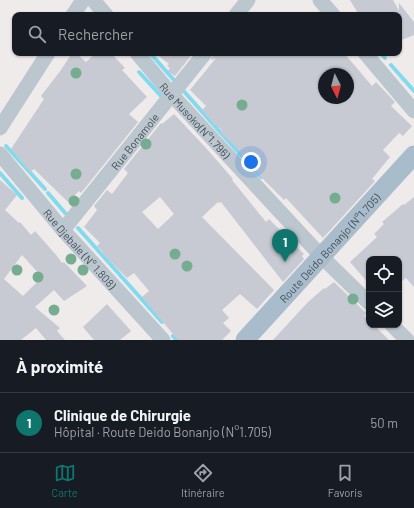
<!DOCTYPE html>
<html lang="fr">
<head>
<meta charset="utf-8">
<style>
	:root { --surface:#171b24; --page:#242831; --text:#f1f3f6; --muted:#9ea1a6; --line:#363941; --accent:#0f766e }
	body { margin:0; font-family:Barlow,sans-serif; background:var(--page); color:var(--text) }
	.controls { position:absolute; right:12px; bottom:12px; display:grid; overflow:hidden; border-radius:8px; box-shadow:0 1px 3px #0004 }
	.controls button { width:36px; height:36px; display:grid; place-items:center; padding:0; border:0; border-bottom:1px solid var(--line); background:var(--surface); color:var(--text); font:20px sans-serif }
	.compass { position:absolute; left:318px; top:68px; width:36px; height:36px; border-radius:50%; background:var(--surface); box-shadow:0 1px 3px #0004; rotate:174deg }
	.you { position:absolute; left:251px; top:162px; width:14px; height:14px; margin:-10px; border:3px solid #fff; border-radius:50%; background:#1a73e8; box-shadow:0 0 0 6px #1a73e833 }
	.badge { display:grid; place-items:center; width:26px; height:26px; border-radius:50%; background:var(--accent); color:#fff; font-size:13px; font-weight:700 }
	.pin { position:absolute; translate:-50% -33px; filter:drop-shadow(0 1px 2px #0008) }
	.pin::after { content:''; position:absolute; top:21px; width:14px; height:12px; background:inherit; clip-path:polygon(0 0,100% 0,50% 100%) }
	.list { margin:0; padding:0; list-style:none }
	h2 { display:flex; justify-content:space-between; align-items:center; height:52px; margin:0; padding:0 16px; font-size:17px }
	h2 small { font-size:13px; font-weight:400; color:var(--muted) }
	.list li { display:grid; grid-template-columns:26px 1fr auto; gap:12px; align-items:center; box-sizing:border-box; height:60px; padding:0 16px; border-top:1px solid var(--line) }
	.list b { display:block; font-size:15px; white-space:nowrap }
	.list p { margin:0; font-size:13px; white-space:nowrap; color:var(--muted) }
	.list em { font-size:13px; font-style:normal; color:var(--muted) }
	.icon { flex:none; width:22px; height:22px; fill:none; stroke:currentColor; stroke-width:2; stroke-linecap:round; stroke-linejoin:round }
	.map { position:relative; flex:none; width:414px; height:340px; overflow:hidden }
	.search { position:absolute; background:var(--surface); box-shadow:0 1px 3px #0004; left:12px; right:12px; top:12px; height:44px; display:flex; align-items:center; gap:10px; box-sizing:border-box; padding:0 14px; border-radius:8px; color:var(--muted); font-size:15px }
	.sheet { height:112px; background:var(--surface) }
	nav { display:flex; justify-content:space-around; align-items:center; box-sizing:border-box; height:56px; border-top:1px solid var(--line); background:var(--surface); font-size:11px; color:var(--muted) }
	nav a { display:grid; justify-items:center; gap:2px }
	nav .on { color:var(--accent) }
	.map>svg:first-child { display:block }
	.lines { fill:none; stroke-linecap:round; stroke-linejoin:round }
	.stream { stroke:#82daee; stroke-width:4 }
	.building { fill:#c7cad2; fill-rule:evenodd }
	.minor { stroke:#bbc6cf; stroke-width:15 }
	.major { stroke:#a9bccc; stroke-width:19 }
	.tree { fill:#76ad90 }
	.labels { text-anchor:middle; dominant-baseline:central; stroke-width:3; stroke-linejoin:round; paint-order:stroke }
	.street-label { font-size:11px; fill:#434f59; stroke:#fff }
</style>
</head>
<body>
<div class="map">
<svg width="414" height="340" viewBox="0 0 414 340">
	<rect width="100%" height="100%" fill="#efebeb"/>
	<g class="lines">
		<g class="stream">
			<path d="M 150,53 L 220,132"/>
			<path d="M 381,53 L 385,58"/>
			<path d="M 391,65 L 414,91"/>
			<path d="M 139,72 L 161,96"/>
			<path d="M 221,133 L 261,177"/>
			<path d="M 6,146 L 45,189"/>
			<path d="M 0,173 L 22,198"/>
			<path d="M 48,193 L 66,214"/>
			<path d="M 78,228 L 162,322"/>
			<path d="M 173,336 L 177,340"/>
		</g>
	</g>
	<g class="building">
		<path d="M 350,0 L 393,0 L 399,11 L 399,3 L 414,22 L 414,35 L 399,41 L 399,15 L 359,15 Z"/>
		<path d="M 72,53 L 76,53 L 86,62 L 96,53 L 111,53 L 125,68 L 122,70 L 147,97 L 129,114 L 138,122 L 81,193 L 79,191 L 68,202 L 34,169 L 30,172 L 11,149 L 44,99 L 41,96 L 61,70 Z"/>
		<path d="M 155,53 L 193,53 L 175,76 L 168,71 L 170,68 L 167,66 L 169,64 Z"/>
		<path d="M 214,53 L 344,53 L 372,86 L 376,82 L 395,102 L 391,106 L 412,126 L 403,136 L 399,133 L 383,150 L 390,157 L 372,179 L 375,181 L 323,238 L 286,198 L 284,200 L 261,177 L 240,153 L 241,152 L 220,132 L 222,130 L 214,124 L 202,110 L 206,106 L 190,90 L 216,58 L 211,60 ZM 324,74 L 348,74 L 348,98 L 324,98 Z"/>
		<path d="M 174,114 L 206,148 L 233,179 L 232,180 L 266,222 L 269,219 L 304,254 L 302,256 L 304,259 L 283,282 L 221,202 L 220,203 L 218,202 L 202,217 L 274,290 L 257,309 L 240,294 L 222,310 L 229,318 L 223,323 L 231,331 L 222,340 L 178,340 L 142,297 L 149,291 L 134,273 L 127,278 L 102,253 L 103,252 L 97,246 L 100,243 L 84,227 L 97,210 L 94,206 L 107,190 L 112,194 L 128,173 L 124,169 L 161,123 L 162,124 ZM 160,197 L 174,214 L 158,229 L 142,212 Z"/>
		<path d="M 0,180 L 17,195 L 5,210 L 19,223 L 20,222 L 31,235 L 35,231 L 57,256 L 62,263 L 64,262 L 87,286 L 64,301 L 54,290 L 35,307 L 60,328 L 57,331 L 65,340 L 46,340 L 36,328 L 21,340 L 0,340 ZM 22,255 L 42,277 L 23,296 L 4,279 Z"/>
		<path d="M 414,197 L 414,287 L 406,278 L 399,283 L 399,259 L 369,259 L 369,284 L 350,262 L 377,237 L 374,234 L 384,224 L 382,222 L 403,204 L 404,205 Z"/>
		<path d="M 334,282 L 366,313 L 364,316 L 369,320 L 369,325 L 374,325 L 389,340 L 273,340 L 307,303 L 324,288 L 325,289 Z"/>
		<path d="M 107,304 L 131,331 L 120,340 L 94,340 L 83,327 Z"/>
	</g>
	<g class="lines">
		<g class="minor">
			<path d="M 93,0 L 106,15"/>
			<path d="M 320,0 L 333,15"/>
			<path d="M 73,15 L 83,0"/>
			<path d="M 236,15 L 248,0"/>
			<path id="s1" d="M 137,53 L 172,95 L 321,256 L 369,303"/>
			<path d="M 365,53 L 414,111"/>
			<path d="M 0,128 L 48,53"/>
			<path id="s2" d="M 0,154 L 63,230 L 163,340"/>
			<path id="s3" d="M 63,230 L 205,53"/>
			<path d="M 392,325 L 407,340"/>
		</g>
		<path class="major" id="s4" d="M 245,340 L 414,155"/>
	</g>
	<g class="tree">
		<circle cx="76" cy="73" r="5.5"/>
		<circle cx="242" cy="105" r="5.5"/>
		<circle cx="146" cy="144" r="5.5"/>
		<circle cx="76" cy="174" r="5.5"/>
		<circle cx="335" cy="198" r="5.5"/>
		<circle cx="74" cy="201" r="5.5"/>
		<circle cx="175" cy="254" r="5.5"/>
		<circle cx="71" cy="259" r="5.5"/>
		<circle cx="187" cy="266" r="5.5"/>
		<circle cx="17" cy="270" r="5.5"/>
		<circle cx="83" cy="270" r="5.5"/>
		<circle cx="38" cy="277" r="5.5"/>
		<circle cx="353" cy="299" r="5.5"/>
		<circle cx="54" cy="310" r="5.5"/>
	</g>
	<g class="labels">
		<g class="street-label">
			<text stroke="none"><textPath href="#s1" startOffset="89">Rue Musoko(N°1.796)</textPath></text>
			<text stroke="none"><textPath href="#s3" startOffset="114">Rue Bonamole</textPath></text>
			<text stroke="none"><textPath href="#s4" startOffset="125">Route Deido Bonanjo (N°1.705)</textPath></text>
			<text stroke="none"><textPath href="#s2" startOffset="124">Rue Djebale (N° 1.808)</textPath></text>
		</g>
	</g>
</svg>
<div class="controls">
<button><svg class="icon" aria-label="locate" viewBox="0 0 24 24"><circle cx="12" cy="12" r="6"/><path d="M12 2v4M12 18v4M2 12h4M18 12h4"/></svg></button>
<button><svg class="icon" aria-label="layers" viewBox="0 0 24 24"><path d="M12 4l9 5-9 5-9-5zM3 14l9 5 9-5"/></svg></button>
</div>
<svg class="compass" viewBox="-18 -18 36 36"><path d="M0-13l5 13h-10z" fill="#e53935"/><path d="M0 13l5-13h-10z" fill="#9ea1a6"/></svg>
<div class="you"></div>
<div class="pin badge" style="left:285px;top:262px">1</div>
<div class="search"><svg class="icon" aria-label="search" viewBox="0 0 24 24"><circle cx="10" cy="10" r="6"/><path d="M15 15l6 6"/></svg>Rechercher</div>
</div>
<section class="sheet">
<h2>À proximité<small></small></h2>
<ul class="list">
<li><span class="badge">1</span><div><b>Clinique de Chirurgie</b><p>Hôpital · Route Deido Bonanjo (N°1.705)</p></div><em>50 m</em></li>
</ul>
</section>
<nav>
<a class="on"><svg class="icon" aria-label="map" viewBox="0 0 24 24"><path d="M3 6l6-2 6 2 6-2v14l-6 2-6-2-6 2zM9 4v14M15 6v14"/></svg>Carte</a>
<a><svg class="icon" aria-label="directions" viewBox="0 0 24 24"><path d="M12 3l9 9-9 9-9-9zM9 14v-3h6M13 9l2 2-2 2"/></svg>Itinéraire</a>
<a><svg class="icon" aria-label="saved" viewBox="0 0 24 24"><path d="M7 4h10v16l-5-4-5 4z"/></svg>Favoris</a>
</nav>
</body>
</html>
